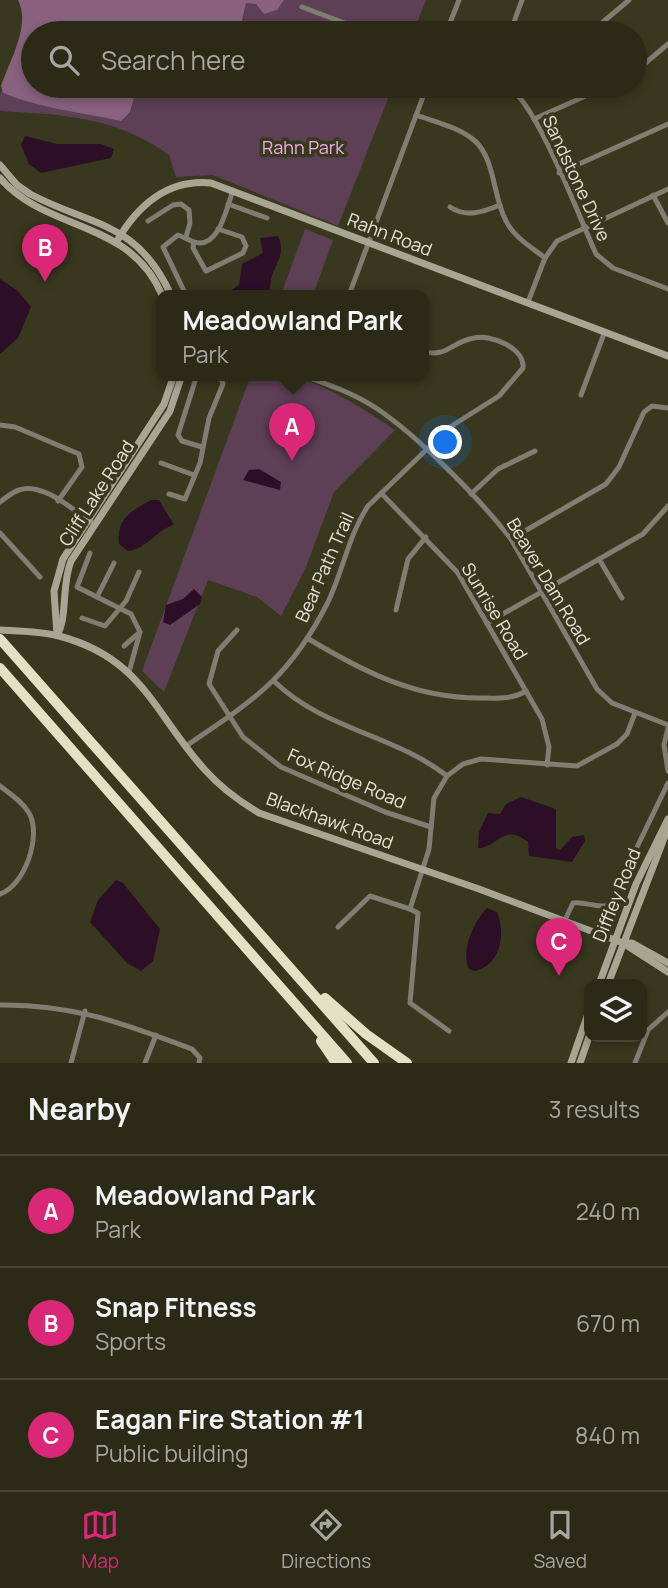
<!DOCTYPE html>
<html lang="en">
<head>
<meta charset="utf-8">
<style>
	:root { --surface:#2a2a17; --page:#323220; --text:#f1f3f6; --muted:#a5a7a1; --line:#464636; --accent:#db2777 }
	body { margin:0; font-family:Manrope,sans-serif; background:var(--page); color:var(--text) }
	.controls { position:absolute; right:21px; bottom:21px; display:grid; overflow:hidden; border-radius:14px; box-shadow:0 4px 10px #0003 }
	.controls button { width:63px; height:63px; display:grid; place-items:center; padding:0; border:0; border-bottom:2px solid var(--line); background:var(--surface); color:var(--text); font:35px sans-serif }
	.you { position:absolute; left:446px; top:443px; width:24px; height:24px; margin:-18px; border:5px solid #fff; border-radius:50%; background:#1a73e8; box-shadow:0 0 0 10px #1a73e833 }
	.badge { display:grid; place-items:center; width:46px; height:46px; border-radius:50%; background:var(--accent); color:#fff; font-size:23px; font-weight:700 }
	.pin { position:absolute; translate:-50% -58px; filter:drop-shadow(0 2px 4px #0008) }
	.pin::after { content:''; position:absolute; top:37px; width:24px; height:21px; background:inherit; clip-path:polygon(0 0,100% 0,50% 100%) }
	.popup { position:absolute; left:156px; top:290px; width:273px; height:91px; box-sizing:border-box; display:grid; place-content:center; border-radius:14px; background:var(--surface); filter:drop-shadow(0 2px 5px #0005); font-size:23px; white-space:nowrap; color:var(--muted) }
	.popup b { font-size:26px; color:var(--text) }
	.popup::after { content:''; position:absolute; left:50%; top:100%; margin-left:-14px; border:14px solid transparent; border-top-color:var(--surface) }
	.list { margin:0; padding:0; list-style:none }
	h2 { display:flex; justify-content:space-between; align-items:center; height:91px; margin:0; padding:0 28px; font-size:30px }
	h2 small { font-size:23px; font-weight:400; color:var(--muted) }
	.list li { display:grid; grid-template-columns:46px 1fr auto; gap:21px; align-items:center; box-sizing:border-box; height:112px; padding:0 28px; border-top:2px solid var(--line) }
	.list b { display:block; font-size:26px; white-space:nowrap }
	.list p { margin:0; font-size:23px; white-space:nowrap; color:var(--muted) }
	.list em { font-size:23px; font-style:normal; color:var(--muted) }
	.icon { flex:none; width:38px; height:38px; fill:none; stroke:currentColor; stroke-width:2; stroke-linecap:round; stroke-linejoin:round }
	.map { position:relative; flex:none; width:668px; height:1063px; overflow:hidden }
	.search { position:absolute; background:var(--surface); box-shadow:0 4px 10px #0003; left:21px; right:21px; top:21px; height:77px; display:flex; align-items:center; gap:18px; box-sizing:border-box; padding:0 24px; border-radius:38px; color:var(--muted); font-size:26px }
	.sheet { height:427px; background:var(--surface) }
	nav { display:flex; justify-content:space-around; align-items:center; box-sizing:border-box; height:98px; border-top:2px solid var(--line); background:var(--surface); font-size:19px; color:var(--muted) }
	nav a { display:grid; justify-items:center; gap:4px }
	nav .on { color:var(--accent) }
	.map>svg:first-child { display:block }
	.green { fill:#5d3f56 }
	.forest { fill:#88627f }
	.water { fill:#2d0e27 }
	.lines { fill:none; stroke-linecap:round; stroke-linejoin:round }
	.street { stroke:#7e7e72; stroke-width:5 }
	.secondary { stroke:#a6a693; stroke-width:7 }
	.highway { stroke:#e1e1c4; stroke-width:10 }
	.labels { text-anchor:middle; dominant-baseline:central; stroke-width:7; stroke-linejoin:round; paint-order:stroke }
	.park-label { font-size:18px; fill:#edafdf; stroke:#38381f }
	.street-label { font-size:18px; fill:#e4e4d6; stroke:#38381f }
</style>
</head>
<body>
<div class="map">
<svg width="668" height="1063" viewBox="0 0 668 1063">
	<rect width="100%" height="100%" fill="#38381f"/>
	<g class="green">
		<path d="M 33,0 L 426,0 L 413,33 L 33,33 L 33,86 L 393,86 L 338,226 L 213,175 L 176,177 L 169,155 C 114,116 65,115 0,111 L 0,95 Z"/>
		<path d="M 305,229 L 333,240 L 313,295 L 281,295 Z"/>
		<path d="M 251,375 C 262,375 273,374 284,375 C 320,380 366,410 395,430 L 334,492 L 306,567 L 281,616 L 257,597 L 208,580 L 164,692 L 142,671 Z"/>
	</g>
	<path class="forest" d="M 18,0 L 284,0 L 277,10 L 264,14 L 256,4 L 246,3 L 241,24 L 200,33 L 33,33 L 33,86 L 137,86 L 130,112 L 121,121 C 80,112 43,109 3,93 L 1,86 C 10,60 31,25 18,0 Z"/>
	<g class="water">
		<path d="M 25,136 L 57,144 L 101,144 L 114,149 L 111,158 L 41,173 L 29,164 L 21,145 Z"/>
		<path d="M 278,236 C 285,252 279,258 273,273 C 270,279 271,288 268,295 L 224,295 L 239,285 L 242,264 L 263,253 L 260,238 Z"/>
		<path d="M 0,279 L 18,291 L 31,307 L 18,338 L 0,354 Z"/>
		<path d="M 259,469 L 281,482 L 280,490 L 243,480 L 249,470 Z"/>
		<path d="M 151,500 L 159,500 L 174,525 C 156,530 147,549 128,551 L 119,544 C 116,519 131,511 151,500 Z"/>
		<path d="M 194,589 L 202,597 L 200,604 L 170,625 L 163,622 L 166,605 L 183,599 Z"/>
		<path d="M 521,797 L 556,809 L 556,848 L 560,850 L 572,837 L 584,835 L 585,841 L 572,862 L 529,856 L 528,842 C 503,822 498,848 478,848 L 479,832 L 488,813 L 500,814 L 506,804 Z"/>
		<path d="M 116,880 L 123,883 L 160,929 L 153,961 L 141,971 L 127,963 L 90,922 L 98,900 Z"/>
		<path d="M 487,908 L 497,912 C 506,933 501,965 475,971 L 469,969 C 460,951 474,921 487,908 Z"/>
	</g>
	<g class="lines">
		<g class="street">
			<path d="M 302,7 L 371,33"/>
			<path d="M 511,29 L 523,33"/>
			<path d="M 446,33 L 459,0"/>
			<path d="M 510,33 L 522,0"/>
			<path d="M 583,33 L 597,27 L 629,0"/>
			<path d="M 635,72 L 668,44"/>
			<path d="M 507,86 C 536,101 580,219 596,254 L 613,268 L 668,289"/>
			<path d="M 416,115 C 435,122 459,127 475,141 C 495,159 493,197 506,221 C 514,237 531,247 545,258"/>
			<path d="M 534,119 L 608,86"/>
			<path d="M 559,173 L 668,124"/>
			<path d="M 653,195 L 668,223"/>
			<path d="M 228,204 L 267,218"/>
			<path d="M 450,207 C 466,218 483,212 500,205"/>
			<path d="M 148,221 L 173,205 L 181,204 L 189,210 L 190,223 L 186,237"/>
			<path d="M 194,242 L 193,248 L 206,271 L 243,253 L 246,246 L 242,237 L 218,229"/>
			<path d="M 186,295 L 163,247 L 178,235 C 184,237 188,240 194,242 C 219,250 227,207 233,190"/>
			<path d="M 349,295 L 427,86"/>
			<path d="M 528,302 L 545,258 L 557,241 L 668,189"/>
			<path d="M 197,375 L 178,435 L 182,441 L 202,447"/>
			<path d="M 302,375 C 327,384 353,393 376,408 C 417,435 480,499 511,539 L 597,689 L 612,703 L 668,725"/>
			<path d="M 581,395 L 605,331"/>
			<path d="M 0,425 L 15,427 L 79,454 L 82,467 L 58,501"/>
			<path d="M 161,463 L 194,475"/>
			<path d="M 381,493 L 458,573 L 542,719 L 549,747 L 547,765"/>
			<path d="M 169,494 L 185,499 L 200,463 L 209,418 L 223,384 L 220,375"/>
			<path d="M 471,494 L 498,469 L 535,451"/>
			<path d="M 0,502 C 6,498 12,492 19,490 C 43,481 75,512 94,524"/>
			<path d="M 0,533 L 40,577"/>
			<path d="M 511,539 L 606,484 L 619,467 L 644,412 L 652,406 L 668,408"/>
			<path d="M 90,553 L 77,587 L 131,614 L 140,632 L 129,672"/>
			<path d="M 599,559 L 622,598"/>
			<path d="M 97,597 L 114,563"/>
			<path d="M 396,610 L 408,559 L 426,537"/>
			<path d="M 82,618 L 105,626 L 126,601 L 139,572"/>
			<path d="M 487,623 L 643,534 L 668,506"/>
			<path d="M 237,630 L 218,651 L 209,684 L 243,737 L 281,767 L 385,812 L 431,827"/>
			<path d="M 307,638 C 362,671 414,698 479,698 C 496,698 511,700 526,691"/>
			<path d="M 124,646 L 140,632"/>
			<path d="M 275,682 C 323,729 395,735 447,776"/>
			<path d="M 668,728 L 664,745 L 668,771"/>
			<path d="M 186,746 C 253,700 288,680 327,604 C 343,572 348,536 368,506 L 450,427 L 499,396 L 523,368 C 525,348 491,334 474,338 C 453,341 445,359 423,351"/>
			<path d="M 0,786 C 10,794 22,801 29,813 C 42,835 25,886 0,894"/>
			<path d="M 410,909 L 418,913 L 410,1003 L 449,1031"/>
			<path d="M 565,920 L 573,903 C 586,901 596,909 609,905 L 668,783"/>
			<path d="M 338,927 L 370,896 L 410,909 L 429,849 L 434,798 L 447,776 L 463,764 L 481,759 L 577,766 L 617,744 L 627,734 L 635,713"/>
			<path d="M 0,1005 C 74,1004 125,1024 192,1049 L 200,1058 L 199,1063"/>
			<path d="M 71,1063 L 85,1011"/>
			<path d="M 145,1063 L 156,1035"/>
			<path d="M 635,1063 L 648,1030 L 668,1012"/>
		</g>
		<g class="secondary">
			<path d="M 0,165 L 17,185 L 30,194 C 93,227 137,221 171,295"/>
			<path d="M 0,178 C 46,232 130,219 162,295"/>
			<path d="M 117,241 C 138,205 168,179 211,183 L 668,356"/>
			<path d="M 0,630 C 19,631 40,631 59,636 C 143,658 154,714 205,770 C 221,788 239,801 259,813 L 479,889 L 623,943 L 632,943 L 668,963"/>
			<path d="M 57,635 C 68,617 61,586 71,561 L 170,411 L 182,375"/>
			<path d="M 57,635 L 54,591 L 63,559 L 164,404 L 174,375"/>
			<path d="M 623,943 L 668,972"/>
			<path d="M 599,984 L 636,884 L 668,819"/>
			<path d="M 608,984 L 668,828"/>
			<path d="M 571,1063 L 589,1011"/>
			<path d="M 580,1063 L 589,1037"/>
		</g>
		<g class="highway">
			<path d="M 0,639 L 374,1063"/>
			<path d="M 0,668 L 347,1063"/>
			<path d="M 325,998 L 366,1034 L 407,1063"/>
			<path d="M 321,1041 L 336,1063"/>
		</g>
	</g>
	<g class="labels">
		<g class="park-label">
			<text x="303" y="147">Rahn Park</text>
		</g>
		<g class="street-label">
			<text transform="translate(577 178) rotate(65)">Sandstone Drive</text>
			<text transform="translate(390 234) rotate(21)">Rahn Road</text>
			<text transform="translate(96 493) rotate(-57)">Cliff Lake Road</text>
			<text transform="translate(324 567) rotate(-66)">Bear Path Trail</text>
			<text transform="translate(549 581) rotate(59)">Beaver Dam Road</text>
			<text transform="translate(495 611) rotate(59)">Sunrise Road</text>
			<text transform="translate(347 778) rotate(23)">Fox Ridge Road</text>
			<text transform="translate(330 820) rotate(20)">Blackhawk Road</text>
			<text transform="translate(616 895) rotate(-68)">Diffley Road</text>
		</g>
	</g>
</svg>
<div class="controls">
<button><svg class="icon" aria-label="layers" viewBox="0 0 24 24"><path d="M12 4l9 5-9 5-9-5zM3 14l9 5 9-5"/></svg></button>
</div>
<div class="you"></div>
<div class="pin badge" style="left:292px;top:461px">A</div>
<div class="popup"><b>Meadowland Park</b>Park</div>
<div class="pin badge" style="left:45px;top:282px">B</div>
<div class="pin badge" style="left:559px;top:976px">C</div>
<div class="search"><svg class="icon" aria-label="search" viewBox="0 0 24 24"><circle cx="10" cy="10" r="6"/><path d="M15 15l6 6"/></svg>Search here</div>
</div>
<section class="sheet">
<h2>Nearby<small>3 results</small></h2>
<ul class="list">
<li><span class="badge">A</span><div><b>Meadowland Park</b><p>Park</p></div><em>240 m</em></li>
<li><span class="badge">B</span><div><b>Snap Fitness</b><p>Sports</p></div><em>670 m</em></li>
<li><span class="badge">C</span><div><b>Eagan Fire Station #1</b><p>Public building</p></div><em>840 m</em></li>
</ul>
</section>
<nav>
<a class="on"><svg class="icon" aria-label="map" viewBox="0 0 24 24"><path d="M3 6l6-2 6 2 6-2v14l-6 2-6-2-6 2zM9 4v14M15 6v14"/></svg>Map</a>
<a><svg class="icon" aria-label="directions" viewBox="0 0 24 24"><path d="M12 3l9 9-9 9-9-9zM9 14v-3h6M13 9l2 2-2 2"/></svg>Directions</a>
<a><svg class="icon" aria-label="saved" viewBox="0 0 24 24"><path d="M7 4h10v16l-5-4-5 4z"/></svg>Saved</a>
</nav>
</body>
</html>
